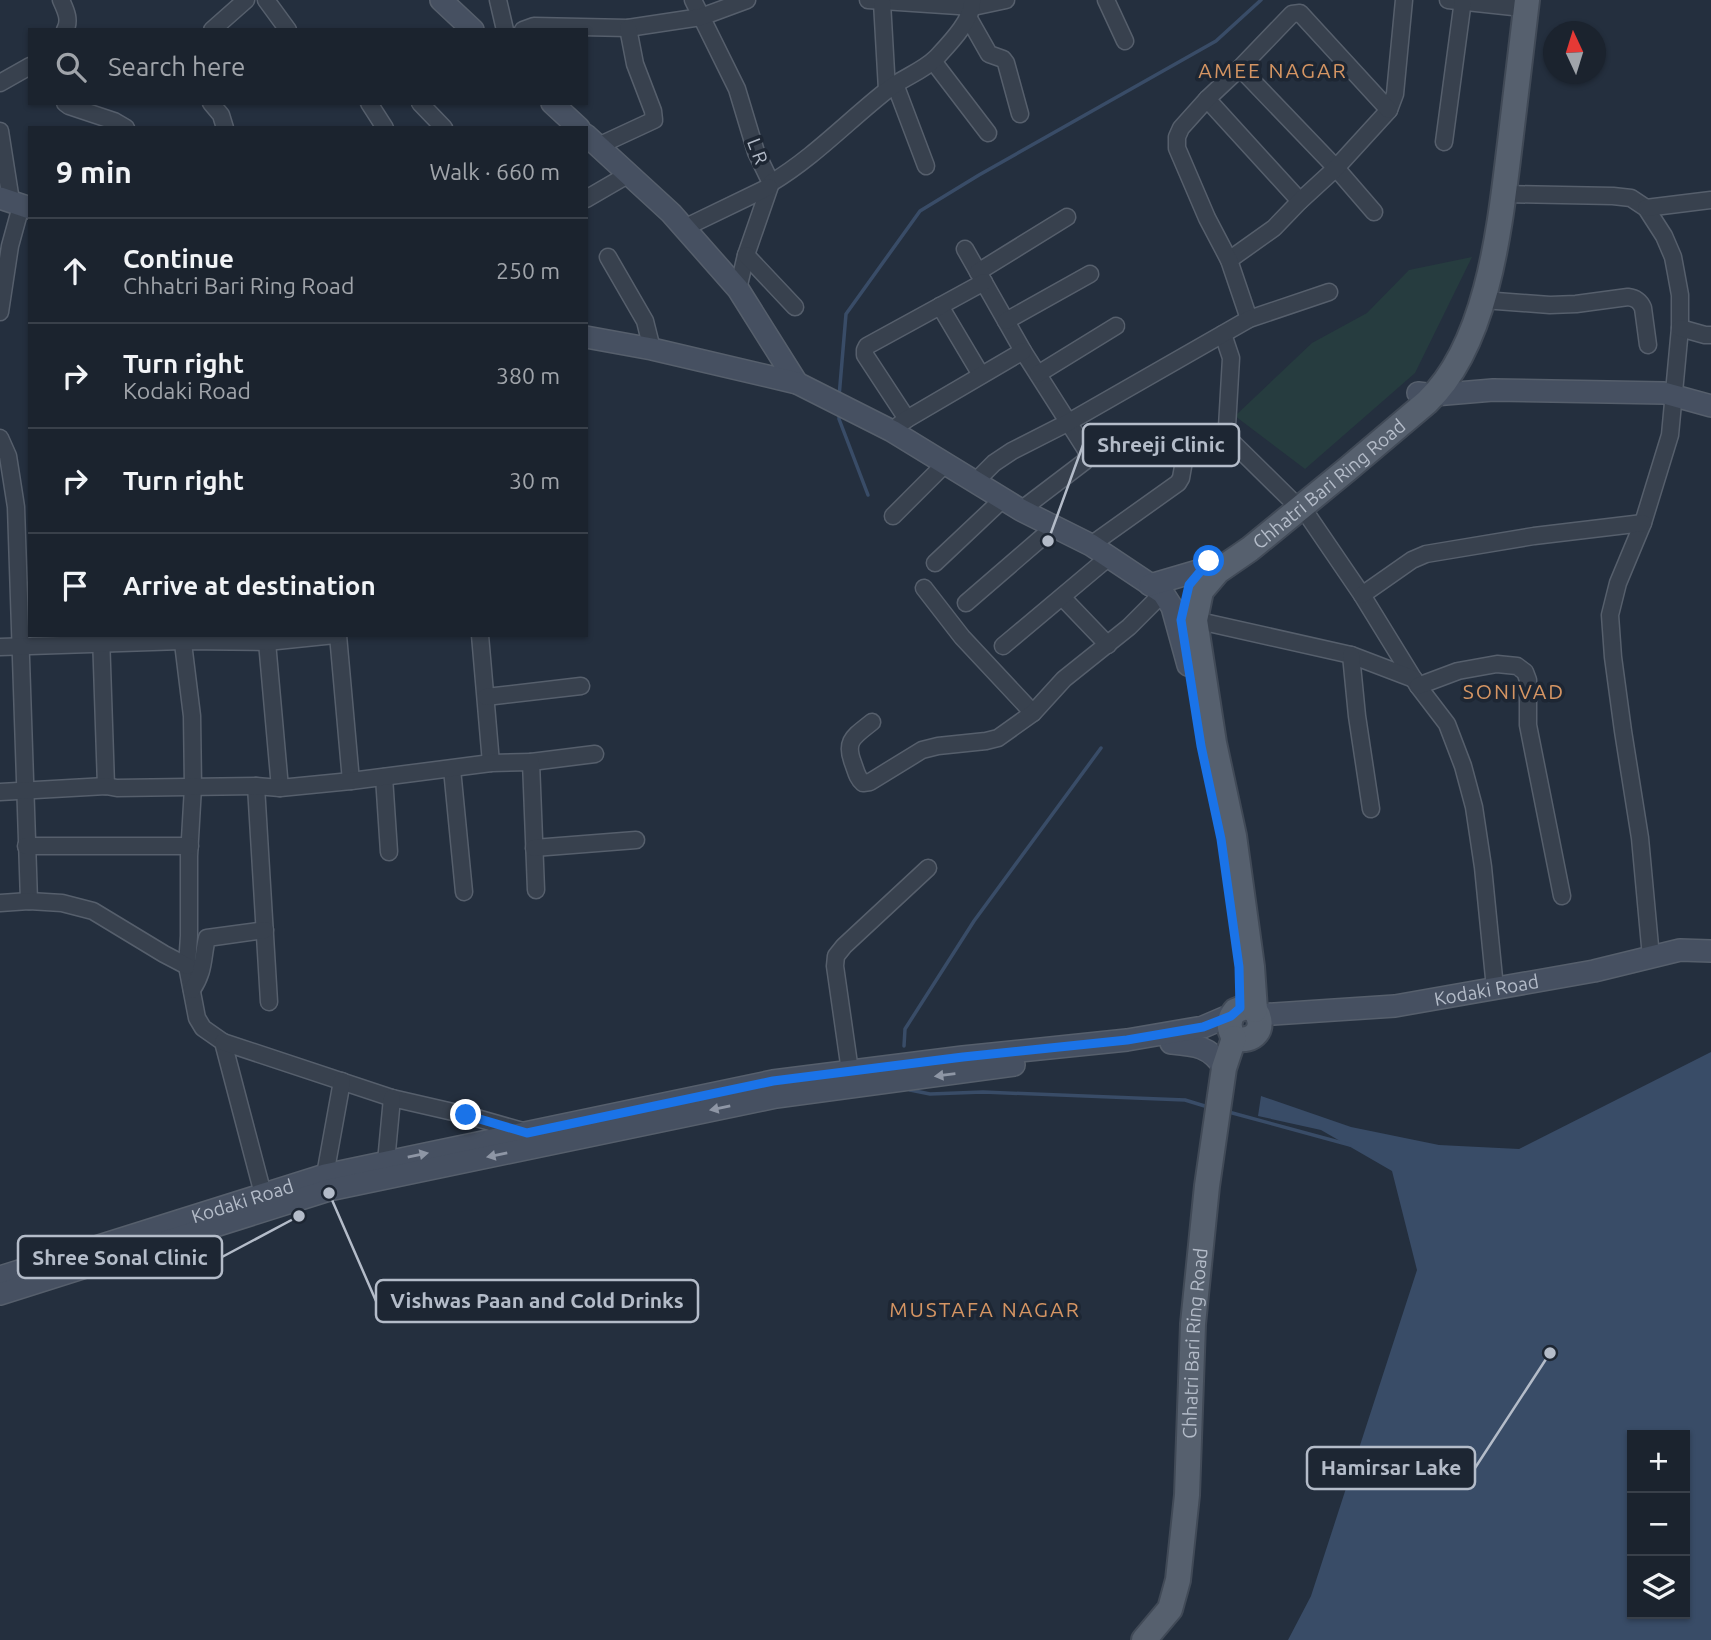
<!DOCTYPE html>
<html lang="en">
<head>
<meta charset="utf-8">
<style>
	:root { --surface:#1b232e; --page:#242b36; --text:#f1f3f6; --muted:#a0a4aa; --line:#39404a }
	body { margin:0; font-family:Ubuntu,sans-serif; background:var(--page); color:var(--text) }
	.controls { position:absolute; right:21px; bottom:21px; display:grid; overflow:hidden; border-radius:0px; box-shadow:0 2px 5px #0004 }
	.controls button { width:63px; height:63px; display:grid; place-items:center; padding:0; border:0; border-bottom:2px solid var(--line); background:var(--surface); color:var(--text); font:35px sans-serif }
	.compass { position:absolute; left:1543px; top:21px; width:63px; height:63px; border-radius:50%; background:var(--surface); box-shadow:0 2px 5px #0004; rotate:356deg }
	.stop { position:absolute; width:21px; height:21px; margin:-16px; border:5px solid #1a73e8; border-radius:50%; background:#fff }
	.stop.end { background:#1a73e8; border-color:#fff; box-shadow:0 2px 7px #0008 }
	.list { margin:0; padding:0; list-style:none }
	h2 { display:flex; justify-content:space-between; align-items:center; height:91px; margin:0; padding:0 28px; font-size:30px }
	h2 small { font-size:23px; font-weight:400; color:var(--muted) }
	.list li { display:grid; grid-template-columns:46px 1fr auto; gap:21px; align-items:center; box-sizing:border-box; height:105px; padding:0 28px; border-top:2px solid var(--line) }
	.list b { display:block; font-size:26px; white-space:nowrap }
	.list p { margin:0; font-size:23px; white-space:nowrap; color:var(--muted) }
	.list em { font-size:23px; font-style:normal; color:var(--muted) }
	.icon { flex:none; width:38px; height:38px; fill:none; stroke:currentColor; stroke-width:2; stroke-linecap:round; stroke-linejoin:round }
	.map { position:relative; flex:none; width:1711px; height:1640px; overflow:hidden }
	.search { position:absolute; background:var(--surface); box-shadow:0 2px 5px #0004; left:28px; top:28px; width:560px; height:77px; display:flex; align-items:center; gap:18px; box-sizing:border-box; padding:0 24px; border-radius:0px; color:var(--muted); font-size:26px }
	.panel { position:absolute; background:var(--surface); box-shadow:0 2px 5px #0004; left:28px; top:126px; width:560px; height:511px; border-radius:0px }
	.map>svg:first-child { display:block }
	.green { fill:#263c3f }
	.water { fill:#394c67; fill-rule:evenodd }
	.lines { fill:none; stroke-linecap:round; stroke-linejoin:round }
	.stream { stroke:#394c67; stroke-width:3.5 }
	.street-casing { stroke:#565f6c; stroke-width:19 }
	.secondary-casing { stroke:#565f6c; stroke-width:24 }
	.primary-casing { stroke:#414a57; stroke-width:28 }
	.street { stroke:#38414e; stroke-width:16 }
	.secondary { stroke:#465061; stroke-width:21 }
	.primary { stroke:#56606e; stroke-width:24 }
	.oneway { fill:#8e96a5 }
	.route { stroke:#1a73e8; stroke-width:9 }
	.labels { text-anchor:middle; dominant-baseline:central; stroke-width:7; stroke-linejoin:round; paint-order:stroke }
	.street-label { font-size:19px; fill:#b4bcc9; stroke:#1d2633 }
	.neighbourhood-label { font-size:21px; letter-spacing:2px; fill:#d59563; stroke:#1d2633 }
	.leader { fill:none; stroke:#b4bcc9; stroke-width:2.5 }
	.callout-dot { fill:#b4bcc9; stroke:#1d2633; stroke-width:2.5 }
	.callout { fill:#1d2633; stroke:#b4bcc9; stroke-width:2.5 }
	.callout-label { font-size:21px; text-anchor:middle; font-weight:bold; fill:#b4bcc9 }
</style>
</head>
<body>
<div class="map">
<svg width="1711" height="1640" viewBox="0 0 1711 1640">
	<rect width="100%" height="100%" fill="#242f3e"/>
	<path class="green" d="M 1472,257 L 1415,373 L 1305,469 L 1235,416 L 1312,343 L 1367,313 L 1409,270 Z"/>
	<path class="water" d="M 1711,1052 L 1711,1640 L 1288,1640 L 1311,1596 L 1417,1270 L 1392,1171 L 1321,1130 L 1258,1116 L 1261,1096 L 1351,1127 L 1439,1145 L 1519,1149 ZM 1632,1435 L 1685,1435 L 1685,1614 L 1632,1614 Z"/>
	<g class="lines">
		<g class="stream">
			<path d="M 839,397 L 846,314 L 920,211 L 979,175 L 1216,41 L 1261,0"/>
			<path d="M 839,411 L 839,419 L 868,495"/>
			<path d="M 904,1046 L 905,1029 L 974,921 L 1101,748"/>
			<path d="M 910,1090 L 930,1094 L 983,1092 L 1185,1100 L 1208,1107"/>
			<path d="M 1225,1111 L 1350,1145"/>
		</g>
		<g class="street-casing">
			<g id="street">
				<path d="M 61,0 C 65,9 71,20 65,30"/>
				<path d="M 266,0 L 288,30"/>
				<path d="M 498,0 L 505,30"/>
				<path d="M 693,0 L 737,89 L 756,152 L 771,183 L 746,255 L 738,289"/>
				<path d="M 868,0 L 973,7 L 1006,0"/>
				<path d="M 1106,0 L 1125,41"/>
				<path d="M 1448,0 L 1513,7"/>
				<path d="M 882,2 L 887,90"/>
				<path d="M 968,17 L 989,54 L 1003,59 L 1006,63 L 1020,114"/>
				<path d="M 212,30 L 246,0"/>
				<path d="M 523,30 L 534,26 L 628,28 L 701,17 L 747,0"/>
				<path d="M 933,61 L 988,133"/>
				<path d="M 1240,68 L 1336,168 L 1374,212"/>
				<path d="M 0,83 L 30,66"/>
				<path d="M 895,84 L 926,166"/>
				<path d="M 1207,99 L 1300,201"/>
				<path d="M 65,103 L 69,106 L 114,121 L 126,128"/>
				<path d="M 211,103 L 221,115 L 225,128"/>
				<path d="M 369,103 L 385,128"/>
				<path d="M 420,103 L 444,128"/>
				<path d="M 0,131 L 11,201"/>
				<path d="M 1444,142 L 1463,0"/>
				<path d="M 598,146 L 654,120 L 653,111 L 635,64 L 628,28"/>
				<path d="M 771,183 C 813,158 848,121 886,91 C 901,78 922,72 936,58 C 948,45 974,19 972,0"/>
				<path d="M 1504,194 L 1613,196 L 1631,198 L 1646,208 L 1664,236 L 1673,257 L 1676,273 L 1680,295 L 1680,328 L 1670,435 L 1643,523 L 1618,583 L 1610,615 L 1613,657 L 1623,731 L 1640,838 L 1651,957"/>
				<path d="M 586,199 L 629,174"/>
				<path d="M 1646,208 L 1711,200"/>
				<path d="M 684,228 L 769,187"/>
				<path d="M 965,249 L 1023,351 L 1086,450 L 1087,457 L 1084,462 L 1021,510"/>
				<path d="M 746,255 L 795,307"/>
				<path d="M 608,257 L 645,321 L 652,349"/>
				<path d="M 1229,260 L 1274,228 L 1300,201 L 1336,168 L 1389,110 L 1395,94 L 1404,0"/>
				<path d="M 978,272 L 1067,217"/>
				<path d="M 1483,300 L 1550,305 L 1576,304 L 1628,297 C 1636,298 1640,301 1643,308 L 1648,345"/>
				<path d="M 940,306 L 981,375"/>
				<path d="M 0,312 L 10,246 L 21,206"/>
				<path d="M 1249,319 L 1229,260 L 1207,218 L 1177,148 L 1177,137 L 1181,128 L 1207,99 L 1240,68 L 1292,14 L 1300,13 L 1389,110"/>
				<path d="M 1006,321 L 1090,274"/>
				<path d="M 1680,328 L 1705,335 L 1711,335"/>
				<path d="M 1223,334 L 1231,358 L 1227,427 L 1231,441 L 1290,499"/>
				<path d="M 1038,374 L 1116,326"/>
				<path d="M 907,419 L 865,355 L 865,350 L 867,346 L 984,282"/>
				<path d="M 899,425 L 907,419 L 1023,351"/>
				<path d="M 0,438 L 8,456 L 16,507 L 29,901"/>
				<path d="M 976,481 L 994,463 L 1012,451 L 1069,422 L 1249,319 L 1329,292"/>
				<path d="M 1302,507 L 1362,595 L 1418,686 L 1447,724 L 1463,766 L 1474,807 L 1483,867 L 1495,988"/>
				<path d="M 893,516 L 946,463"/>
				<path d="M 1091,545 L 1178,483 L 1181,478 L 1187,444"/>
				<path d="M 935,563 L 1004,498"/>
				<path d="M 924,588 L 962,637 L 1033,713"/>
				<path d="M 1362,595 L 1412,560 L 1426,554 L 1534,536 L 1643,523"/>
				<path d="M 1062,597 L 1108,645"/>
				<path d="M 966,603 L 1054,527"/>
				<path d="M 1195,620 L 1351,655 L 1414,679"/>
				<path d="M 101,635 L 106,786"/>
				<path d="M 182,635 L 192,716 L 193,787 L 189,856 L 189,936 L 187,966 L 197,1018 L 203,1028 L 223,1042 L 263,1194"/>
				<path d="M 338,635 L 351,781"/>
				<path d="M 480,635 L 491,763"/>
				<path d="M 267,642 L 280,788"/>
				<path d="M 1003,646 L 1109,557"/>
				<path d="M 0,647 L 182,641 L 267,642 L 335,635"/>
				<path d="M 1351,655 L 1357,716 L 1371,809"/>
				<path d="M 1418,686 L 1458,671 L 1497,664 L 1517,666 L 1525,672 L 1528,680 L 1528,725 L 1562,896"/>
				<path d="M 486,697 L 581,686"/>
				<path d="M 872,722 C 855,736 844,740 853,763 C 856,771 857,778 863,783 L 870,782 L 922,750 L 938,746 L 986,741 L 998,738 L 1033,713 L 1064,679 L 1129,627 L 1163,593"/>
				<path d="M 531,762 L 595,754"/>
				<path d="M 452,769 L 464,892"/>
				<path d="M 384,777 L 389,852"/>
				<path d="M 256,786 L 269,1002"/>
				<path d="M 0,792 L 106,786 L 117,788 L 256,786 L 280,788 L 351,781 L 491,763 L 531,762 L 536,890"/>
				<path d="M 26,846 L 190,846"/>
				<path d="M 534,848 L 636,840"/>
				<path d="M 0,903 L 29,901 L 62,903 L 93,911 L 164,954 L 187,966"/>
				<path d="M 192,990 C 205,970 202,959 207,938 L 265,930"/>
				<path d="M 223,1042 L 392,1098 L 466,1115 L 526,1132"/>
				<path d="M 850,1071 L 835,966 L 836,956 L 844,946 L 928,868"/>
				<path d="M 386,1162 L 392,1098"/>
				<path d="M 325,1175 L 342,1081"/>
			</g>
		</g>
		<g class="secondary-casing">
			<g id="secondary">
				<path d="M 441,0 L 473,30"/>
				<path d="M 552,103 L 579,128"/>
				<path d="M 586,135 L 671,213 L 738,289 L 797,383"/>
				<path d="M 0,198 L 30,208"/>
				<path d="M 586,337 L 652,349 L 797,383 L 892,431 L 1021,510 L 1091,545 L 1163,593 L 1172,607 L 1188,665"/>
				<path d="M 1418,393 L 1434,395 L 1493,390 L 1664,393 L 1711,406"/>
				<path d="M 1150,585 L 1201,570"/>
				<path id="s1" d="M 1259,1015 L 1395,1006 L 1594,971 L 1680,950 L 1711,951"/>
				<path d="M 1171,1043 C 1195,1045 1210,1046 1224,1068"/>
				<path id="s2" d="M 0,1277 L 325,1175 L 773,1081 L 963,1057 L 1127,1040 L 1203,1027 L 1231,1015"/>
				<path d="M 0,1294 L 329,1190 L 776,1097 L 1014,1065"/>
			</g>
		</g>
		<g class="primary-casing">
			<g id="primary">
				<path d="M 1245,1007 L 1255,1010 C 1267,1028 1254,1044 1234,1038 C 1228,1028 1228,1020 1235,1011 Z"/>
				<path id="s3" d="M 1255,1010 L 1252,967 L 1234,836 L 1214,743 L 1195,620 L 1201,591 L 1218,571 L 1250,549 L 1349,468 L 1427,402 C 1489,343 1500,224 1510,143 C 1516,95 1521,48 1527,0"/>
				<path id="s4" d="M 1144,1640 L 1170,1609 L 1178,1580 L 1187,1495 L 1193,1324 L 1207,1186 L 1224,1068 L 1234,1038"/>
			</g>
		</g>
		<use href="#street" class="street"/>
		<use href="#secondary" class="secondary"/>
		<use href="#primary" class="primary"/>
	</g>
	<defs><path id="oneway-solid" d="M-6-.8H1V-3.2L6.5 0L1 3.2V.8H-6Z" transform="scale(1.75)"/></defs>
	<g class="oneway">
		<use href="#oneway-solid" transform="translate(945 1075) rotate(173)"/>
		<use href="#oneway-solid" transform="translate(720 1108) rotate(168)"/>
		<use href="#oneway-solid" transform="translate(418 1155) rotate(-12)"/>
		<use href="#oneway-solid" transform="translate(497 1155) rotate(168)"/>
	</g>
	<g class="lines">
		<path class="route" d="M 466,1115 L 527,1133 L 773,1081 L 963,1057 L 1127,1040 L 1203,1027 L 1231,1016 L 1240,1008 L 1239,967 L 1221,839 L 1201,746 L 1181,620 L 1189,585 L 1209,561"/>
	</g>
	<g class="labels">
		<g class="street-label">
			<text transform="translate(758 151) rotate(69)">L R</text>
			<text stroke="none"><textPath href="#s3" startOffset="592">Chhatri Bari Ring Road</textPath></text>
			<text stroke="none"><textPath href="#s1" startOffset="229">Kodaki Road</textPath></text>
			<text stroke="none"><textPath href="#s2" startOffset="254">Kodaki Road</textPath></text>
			<text stroke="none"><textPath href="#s4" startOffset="308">Chhatri Bari Ring Road</textPath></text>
		</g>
		<g class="neighbourhood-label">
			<text x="1273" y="70">AMEE NAGAR</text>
			<text x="1514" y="691">SONIVAD</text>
			<text x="985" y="1309">MUSTAFA NAGAR</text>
		</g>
	</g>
	<path class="leader" d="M1048 541L1083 445M299 1216L222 1257M329 1193L376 1301M1550 1353L1475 1468"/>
	<g class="callout-dot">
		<circle cx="1048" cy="541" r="7"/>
		<circle cx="299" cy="1216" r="7"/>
		<circle cx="329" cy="1193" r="7"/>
		<circle cx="1550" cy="1353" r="7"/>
	</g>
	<g class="callout">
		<rect x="1083" y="424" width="156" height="42" rx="7"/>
		<rect x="18" y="1236" width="204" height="42" rx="7"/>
		<rect x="376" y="1280" width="322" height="42" rx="7"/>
		<rect x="1307" y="1447" width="168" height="42" rx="7"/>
	</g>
	<g class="callout-label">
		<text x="1161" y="452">Shreeji Clinic</text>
		<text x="120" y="1265">Shree Sonal Clinic</text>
		<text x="537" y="1308">Vishwas Paan and Cold Drinks</text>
		<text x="1391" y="1475">Hamirsar Lake</text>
	</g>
</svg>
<div class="controls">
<button>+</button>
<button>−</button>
<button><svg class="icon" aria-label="layers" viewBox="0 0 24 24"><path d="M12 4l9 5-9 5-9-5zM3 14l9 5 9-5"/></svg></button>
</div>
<svg class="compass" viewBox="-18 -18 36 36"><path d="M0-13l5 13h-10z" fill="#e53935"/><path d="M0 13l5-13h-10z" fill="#a0a4aa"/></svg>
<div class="stop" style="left:1209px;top:561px"></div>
<div class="stop end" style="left:466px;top:1115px"></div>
<div class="search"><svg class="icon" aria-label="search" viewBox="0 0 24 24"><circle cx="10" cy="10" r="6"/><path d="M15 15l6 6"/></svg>Search here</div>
<section class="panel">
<h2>9 min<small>Walk · 660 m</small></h2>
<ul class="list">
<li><svg class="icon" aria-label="ahead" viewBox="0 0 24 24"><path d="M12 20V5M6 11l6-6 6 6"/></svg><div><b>Continue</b><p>Chhatri Bari Ring Road</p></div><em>250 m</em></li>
<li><svg class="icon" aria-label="right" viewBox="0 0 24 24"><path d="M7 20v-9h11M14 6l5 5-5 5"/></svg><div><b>Turn right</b><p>Kodaki Road</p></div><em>380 m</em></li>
<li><svg class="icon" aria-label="right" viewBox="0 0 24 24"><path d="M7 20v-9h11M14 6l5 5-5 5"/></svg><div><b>Turn right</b></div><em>30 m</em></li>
<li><svg class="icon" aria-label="arrive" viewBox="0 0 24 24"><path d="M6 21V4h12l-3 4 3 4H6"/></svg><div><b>Arrive at destination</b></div></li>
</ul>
</section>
</div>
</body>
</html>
